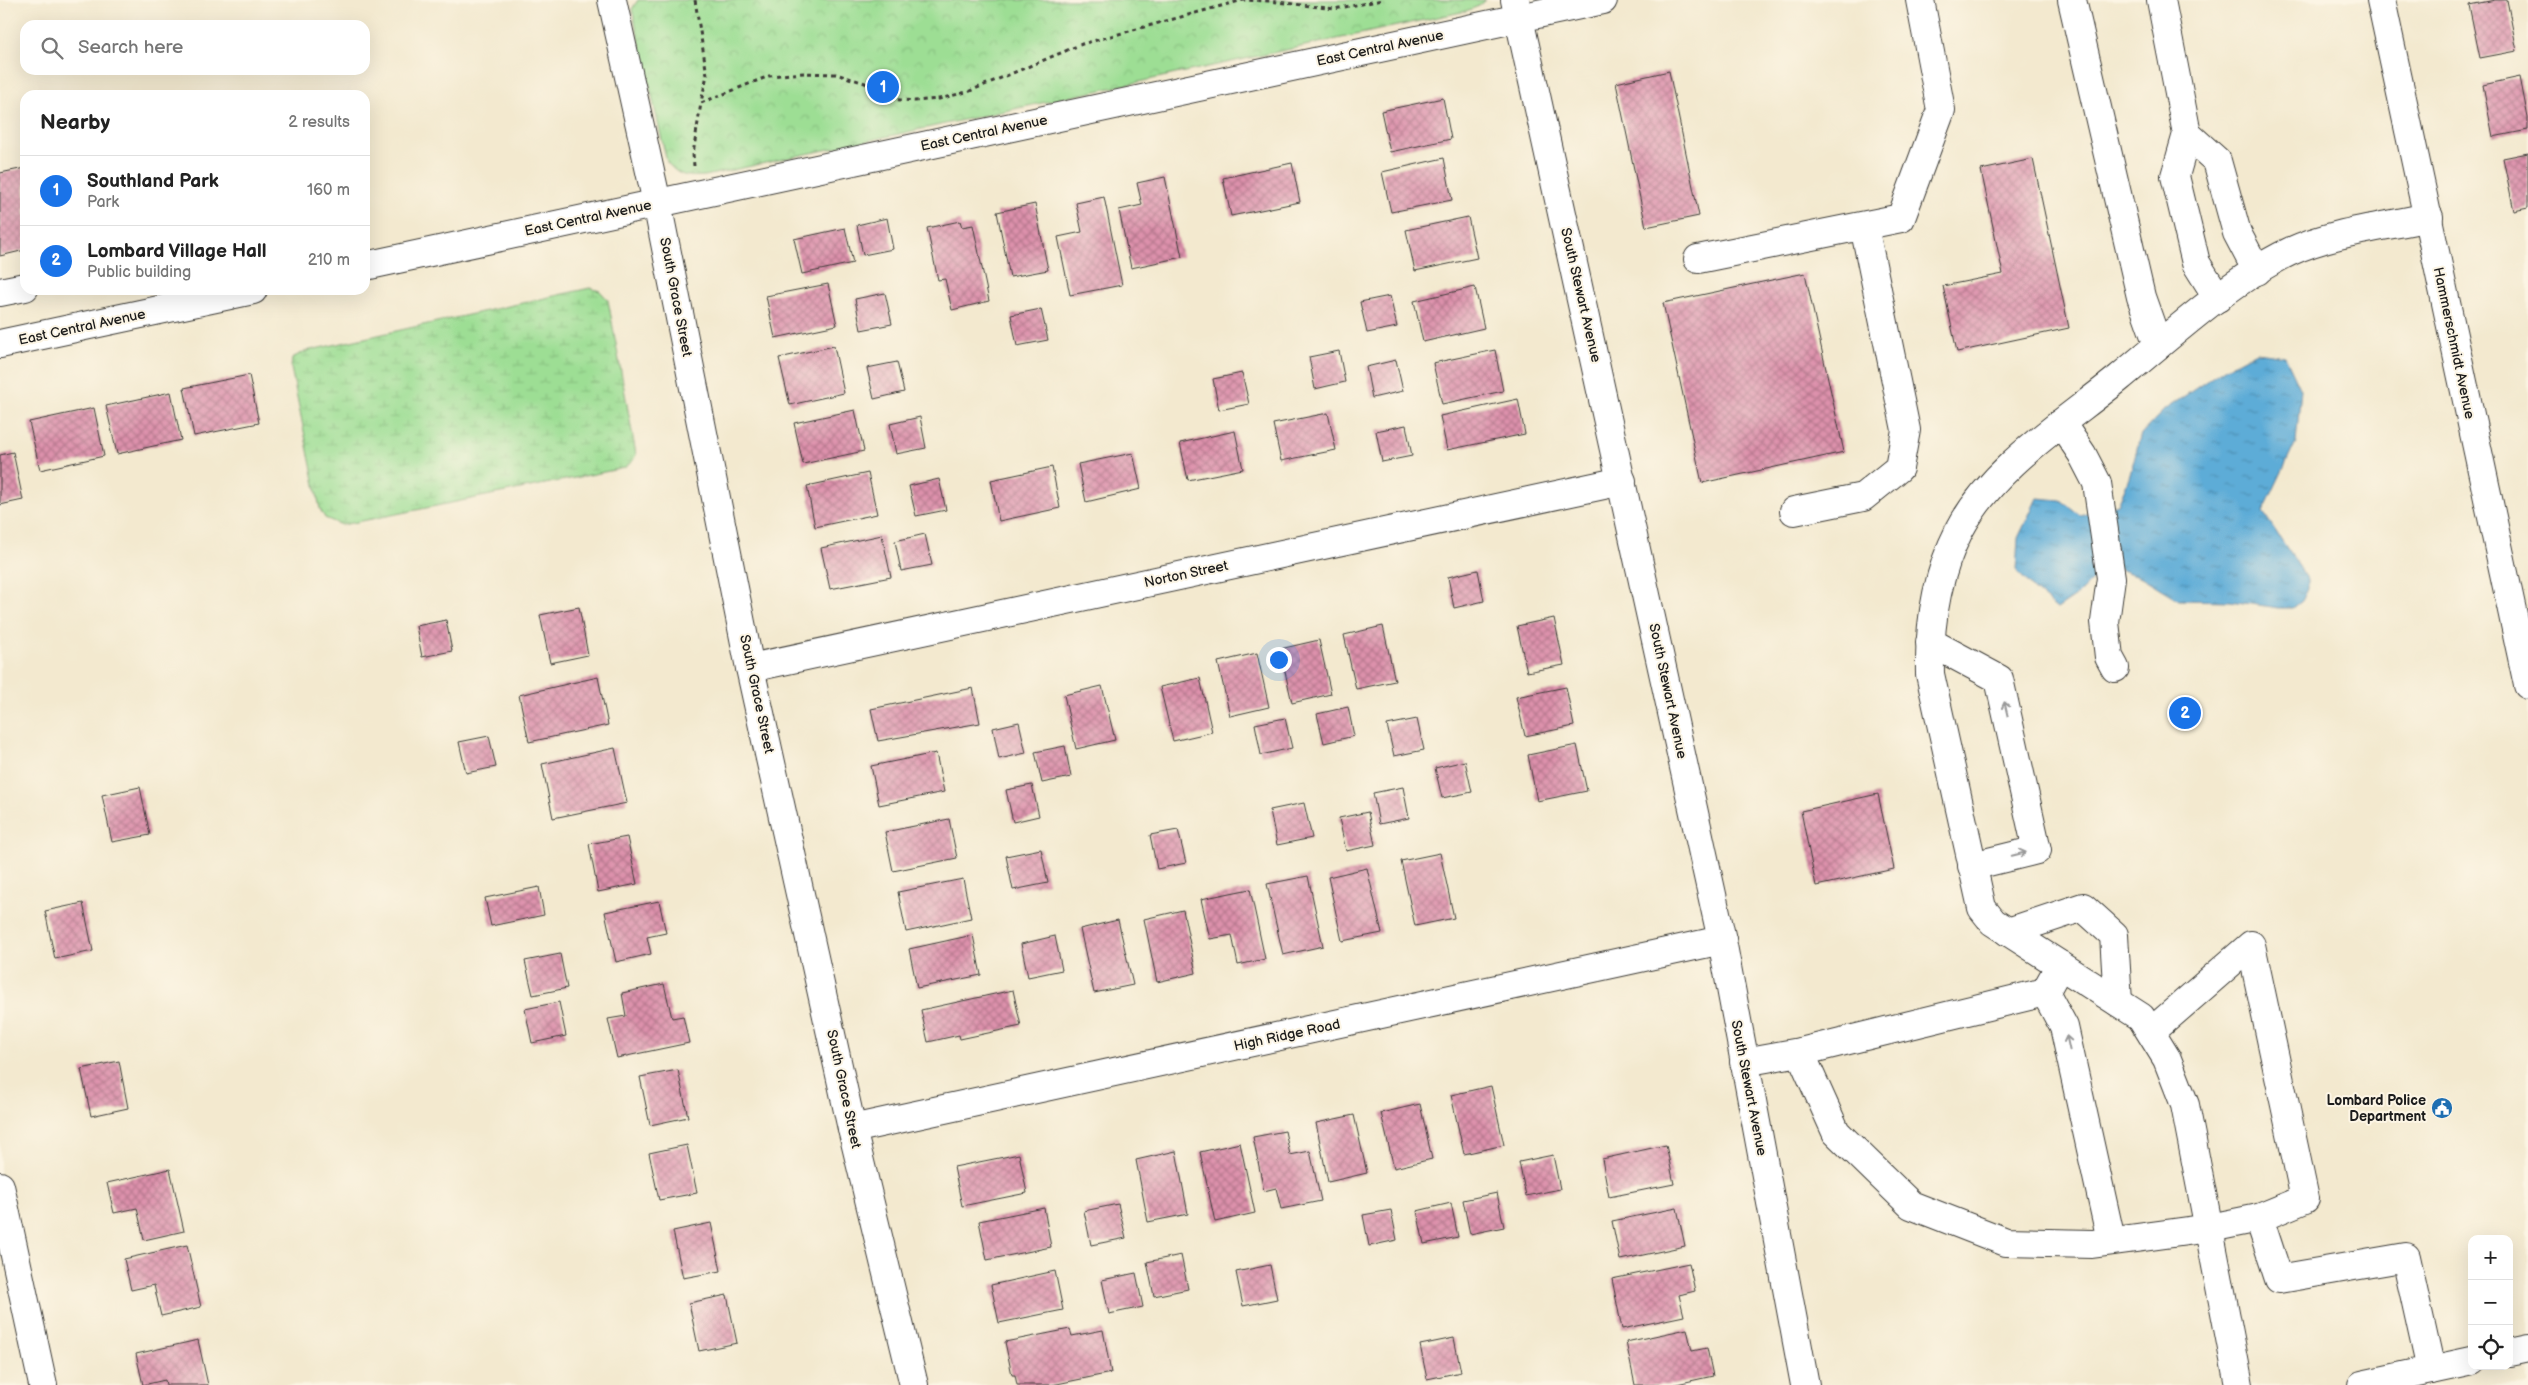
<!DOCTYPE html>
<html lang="en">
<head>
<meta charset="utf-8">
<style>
	:root { --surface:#fff; --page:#f2f2f2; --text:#222; --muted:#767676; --line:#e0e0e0; --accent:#1a73e8 }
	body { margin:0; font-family:"Balsamiq Sans",sans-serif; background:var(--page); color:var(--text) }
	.controls { position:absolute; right:15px; bottom:15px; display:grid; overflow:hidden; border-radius:10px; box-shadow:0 5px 20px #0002 }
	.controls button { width:45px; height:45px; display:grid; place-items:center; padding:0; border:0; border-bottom:1px solid var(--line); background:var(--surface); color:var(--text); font:25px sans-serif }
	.you { position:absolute; left:1278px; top:659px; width:18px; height:18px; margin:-12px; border:4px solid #fff; border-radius:50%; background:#1a73e8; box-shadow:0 0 0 8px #1a73e833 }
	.badge { display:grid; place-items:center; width:32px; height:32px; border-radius:50%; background:var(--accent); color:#fff; font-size:16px; font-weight:700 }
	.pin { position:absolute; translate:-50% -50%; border:2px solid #fff; box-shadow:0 1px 5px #0006 }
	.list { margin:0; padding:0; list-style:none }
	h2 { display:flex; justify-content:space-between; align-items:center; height:65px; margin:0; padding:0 20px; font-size:21px }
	h2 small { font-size:16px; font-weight:400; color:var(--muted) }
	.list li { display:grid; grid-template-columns:32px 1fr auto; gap:15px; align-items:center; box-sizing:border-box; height:70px; padding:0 20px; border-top:1px solid var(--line) }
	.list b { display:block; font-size:19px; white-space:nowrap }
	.list p { margin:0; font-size:16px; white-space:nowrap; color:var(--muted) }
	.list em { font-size:16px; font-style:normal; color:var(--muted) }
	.icon { flex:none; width:28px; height:28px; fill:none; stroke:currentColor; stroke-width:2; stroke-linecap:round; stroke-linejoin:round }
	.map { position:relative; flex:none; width:2528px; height:1385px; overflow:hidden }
	.search { position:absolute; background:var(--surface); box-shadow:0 5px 20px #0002; left:20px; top:20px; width:350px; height:55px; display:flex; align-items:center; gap:12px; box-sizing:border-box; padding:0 18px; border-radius:15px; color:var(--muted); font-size:19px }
	.panel { position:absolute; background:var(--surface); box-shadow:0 5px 20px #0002; left:20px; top:90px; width:350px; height:205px; border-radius:15px }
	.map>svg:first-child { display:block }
	.wetland { fill:url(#wetland-marsh); stroke:#5c7d58 }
	.park { fill:url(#park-crowns); stroke:#5c7d58 }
	.water { fill:url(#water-ripples); stroke:#3c647a }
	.building { fill:url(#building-cross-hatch) }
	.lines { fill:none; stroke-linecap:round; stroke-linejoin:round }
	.minor-casing { stroke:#3c3b37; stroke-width:30 }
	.path { stroke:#3c3b37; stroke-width:3; stroke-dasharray:4 4; stroke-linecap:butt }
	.minor { stroke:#fff; stroke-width:28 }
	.oneway { stroke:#999 }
	.labels { text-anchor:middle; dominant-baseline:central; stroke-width:4; stroke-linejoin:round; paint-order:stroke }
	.street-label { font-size:14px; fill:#1c1c1c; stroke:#fcf5e5 }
	.poi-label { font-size:14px; font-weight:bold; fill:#1c1c1c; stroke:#fcf5e5; text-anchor:end }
</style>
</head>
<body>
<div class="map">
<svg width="2528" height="1385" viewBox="0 0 2528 1385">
	<defs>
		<pattern id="wetland-marsh" width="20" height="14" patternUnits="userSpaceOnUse" patternTransform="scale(1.25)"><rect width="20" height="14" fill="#9dde94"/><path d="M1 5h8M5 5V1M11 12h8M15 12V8" fill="none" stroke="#87be7f"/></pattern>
		<pattern id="park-crowns" width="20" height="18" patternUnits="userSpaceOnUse" patternTransform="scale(1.25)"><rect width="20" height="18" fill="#9dde94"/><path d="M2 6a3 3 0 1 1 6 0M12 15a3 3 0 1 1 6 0" fill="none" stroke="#87be7f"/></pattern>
		<pattern id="water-ripples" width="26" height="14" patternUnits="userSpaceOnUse" patternTransform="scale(1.25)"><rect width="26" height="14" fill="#5dacd7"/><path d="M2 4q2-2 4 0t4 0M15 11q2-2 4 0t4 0" fill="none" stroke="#4c8bae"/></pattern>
		<pattern id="building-cross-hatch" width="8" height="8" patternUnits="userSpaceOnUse" patternTransform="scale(1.25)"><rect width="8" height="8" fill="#dd91ac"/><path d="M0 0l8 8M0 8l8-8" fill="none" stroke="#b2768b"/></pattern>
	</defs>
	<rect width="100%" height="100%" fill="#fcf5e5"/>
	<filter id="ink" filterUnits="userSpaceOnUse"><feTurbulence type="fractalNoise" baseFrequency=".02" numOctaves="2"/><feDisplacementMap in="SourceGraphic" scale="10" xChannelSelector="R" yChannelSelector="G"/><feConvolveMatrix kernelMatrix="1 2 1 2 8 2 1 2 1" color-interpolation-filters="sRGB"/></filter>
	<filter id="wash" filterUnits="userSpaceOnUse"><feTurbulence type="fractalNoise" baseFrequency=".0096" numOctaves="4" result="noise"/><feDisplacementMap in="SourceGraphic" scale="20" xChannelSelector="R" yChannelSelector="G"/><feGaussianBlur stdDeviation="1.12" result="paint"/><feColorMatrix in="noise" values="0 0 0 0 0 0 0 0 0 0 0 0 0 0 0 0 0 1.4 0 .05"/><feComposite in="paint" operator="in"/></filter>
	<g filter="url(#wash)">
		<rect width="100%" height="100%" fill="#f3e9cf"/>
		<path class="wetland" d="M 590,288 L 600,291 L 608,300 L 636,454 L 633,461 L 624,468 L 342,525 L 325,518 L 320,509 L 291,368 L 292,358 L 306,351 Z"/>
		<path class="park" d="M 638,0 L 1486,0 L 1479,6 L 1466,11 L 705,176 C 687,177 679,177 667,162 L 632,9 Z"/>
		<path class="water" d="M 2256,352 L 2285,356 L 2301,390 L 2296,442 L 2263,512 L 2308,580 L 2308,589 L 2302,601 L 2293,608 L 2279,608 L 2230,601 L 2179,600 L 2143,578 L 2108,565 L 2079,594 L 2057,609 L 2034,590 L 2016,570 L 2018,538 L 2037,498 L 2061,500 L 2080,515 L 2118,504 L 2129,478 L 2141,434 L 2164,410 L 2224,369 Z"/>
		<g id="blocks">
			<g class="building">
				<path d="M 2495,0 L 2507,0 L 2517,51 L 2480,58 L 2469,5 Z"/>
				<path d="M 1669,71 L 1699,216 L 1646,227 L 1616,83 Z"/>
				<path d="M 2520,77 L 2528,118 L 2528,130 L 2493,137 L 2483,85 Z"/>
				<path d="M 1443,98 L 1451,139 L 1390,152 L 1381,111 Z"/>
				<path d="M 2528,153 L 2528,208 L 2514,211 L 2503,158 Z"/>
				<path d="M 1444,158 L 1452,200 L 1391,212 L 1382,172 Z"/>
				<path d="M 2033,159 L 2069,328 L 1957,352 L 1943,286 L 2003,274 L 1981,170 Z"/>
				<path d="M 1292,163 L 1300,202 L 1231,216 L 1223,178 Z"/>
				<path d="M 25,168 L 25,250 L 0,256 L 0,173 Z"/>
				<path d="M 1165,177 L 1182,257 L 1131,268 L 1119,210 L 1142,205 L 1137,183 Z"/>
				<path d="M 1104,197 L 1122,285 L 1070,295 L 1058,237 L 1082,232 L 1076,203 Z"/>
				<path d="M 1035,204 L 1048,270 L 1010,277 L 997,212 Z"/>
				<path d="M 1468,217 L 1477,258 L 1415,271 L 1406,230 Z"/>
				<path d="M 887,218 L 893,249 L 863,255 L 857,225 Z"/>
				<path d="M 960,221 L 962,227 L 973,225 L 989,301 L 952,310 L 945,279 L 938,280 L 927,228 Z"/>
				<path d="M 845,228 L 853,263 L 802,274 L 794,239 Z"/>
				<path d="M 1805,273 L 1844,452 L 1702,483 L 1663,303 Z"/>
				<path d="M 828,284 L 837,325 L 775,338 L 766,296 Z"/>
				<path d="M 1475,287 L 1484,328 L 1423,342 L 1414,301 Z"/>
				<path d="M 885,293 L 892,324 L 861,330 L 855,299 Z"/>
				<path d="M 1390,296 L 1397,327 L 1367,333 L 1360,302 Z"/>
				<path d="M 1041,309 L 1048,340 L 1017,346 L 1011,315 Z"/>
				<path d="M 834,346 L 844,393 L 790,405 L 779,358 Z"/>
				<path d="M 1495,350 L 1503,391 L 1442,404 L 1433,363 Z"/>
				<path d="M 1339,351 L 1345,382 L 1315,389 L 1309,357 Z"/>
				<path d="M 1396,360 L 1403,391 L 1372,398 L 1366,367 Z"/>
				<path d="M 897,362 L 904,392 L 874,399 L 867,368 Z"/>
				<path d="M 1242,373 L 1249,404 L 1219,410 L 1213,379 Z"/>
				<path d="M 249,375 L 259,423 L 194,436 L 184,388 Z"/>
				<path d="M 171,392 L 181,440 L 117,454 L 106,406 Z"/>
				<path d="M 1518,399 L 1525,434 L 1447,450 L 1440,416 Z"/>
				<path d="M 94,408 L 104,456 L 40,470 L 29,422 Z"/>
				<path d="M 855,410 L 864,451 L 803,464 L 794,423 Z"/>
				<path d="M 1328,413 L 1336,450 L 1281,461 L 1273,424 Z"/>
				<path d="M 920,417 L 926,448 L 896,454 L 890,424 Z"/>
				<path d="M 1406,425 L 1412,456 L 1382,462 L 1376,431 Z"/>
				<path d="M 1235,431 L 1243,469 L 1188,480 L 1180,443 Z"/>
				<path d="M 13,452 L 23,500 L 0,505 L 0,455 Z"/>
				<path d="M 1133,453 L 1141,489 L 1086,502 L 1078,464 Z"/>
				<path d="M 1052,467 L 1060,508 L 999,521 L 991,480 Z"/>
				<path d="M 868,473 L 877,514 L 815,527 L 807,486 Z"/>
				<path d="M 939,479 L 946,510 L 916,516 L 909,486 Z"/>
				<path d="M 925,534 L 932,565 L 901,571 L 895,541 Z"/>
				<path d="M 882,535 L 891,577 L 830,589 L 821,548 Z"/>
				<path d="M 1478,570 L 1484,601 L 1454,608 L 1448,577 Z"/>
				<path d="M 579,607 L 588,655 L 550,663 L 540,615 Z"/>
				<path d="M 1554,618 L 1564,665 L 1527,672 L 1517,626 Z"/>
				<path d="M 446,620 L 452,651 L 422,657 L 416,626 Z"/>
				<path d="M 1383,626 L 1395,681 L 1356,689 L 1344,635 Z"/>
				<path d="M 1319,640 L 1331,694 L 1292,703 L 1280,649 Z"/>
				<path d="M 1257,653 L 1269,707 L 1230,716 L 1218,662 Z"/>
				<path d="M 598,677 L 608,725 L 529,742 L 519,695 Z"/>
				<path d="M 1200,678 L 1212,732 L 1173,741 L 1160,687 Z"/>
				<path d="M 1102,686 L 1115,740 L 1076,749 L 1064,695 Z"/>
				<path d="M 1566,687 L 1574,726 L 1525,736 L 1516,697 Z"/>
				<path d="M 973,688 L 980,723 L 878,741 L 871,709 Z"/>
				<path d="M 1348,707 L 1354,736 L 1324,743 L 1317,714 Z"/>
				<path d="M 1285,718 L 1292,748 L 1261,755 L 1255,724 Z"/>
				<path d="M 1417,719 L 1424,750 L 1394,756 L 1387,725 Z"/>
				<path d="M 1019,722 L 1026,753 L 999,759 L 993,728 Z"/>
				<path d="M 489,736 L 496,767 L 466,773 L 459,742 Z"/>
				<path d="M 1577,745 L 1587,791 L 1537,801 L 1528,755 Z"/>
				<path d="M 1065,746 L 1071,777 L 1042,783 L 1035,752 Z"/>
				<path d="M 615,748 L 627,803 L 553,818 L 542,764 Z"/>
				<path d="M 936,753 L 944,792 L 879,805 L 871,766 Z"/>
				<path d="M 1465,761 L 1472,792 L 1442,798 L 1435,768 Z"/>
				<path d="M 1032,785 L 1039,816 L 1013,822 L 1006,790 Z"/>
				<path d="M 140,787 L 150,835 L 112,842 L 102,795 Z"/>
				<path d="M 1403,787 L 1409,818 L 1379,824 L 1373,793 Z"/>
				<path d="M 1878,794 L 1894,869 L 1816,886 L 1801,811 Z"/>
				<path d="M 1304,803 L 1312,838 L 1277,845 L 1270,810 Z"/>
				<path d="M 1368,812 L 1375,845 L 1346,851 L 1339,818 Z"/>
				<path d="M 949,819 L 957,858 L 893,871 L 885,832 Z"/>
				<path d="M 1178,830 L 1186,863 L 1157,869 L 1150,835 Z"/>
				<path d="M 627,837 L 637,884 L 598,892 L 589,844 Z"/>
				<path d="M 1041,849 L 1048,883 L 1013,890 L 1006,856 Z"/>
				<path d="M 1440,853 L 1454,918 L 1415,926 L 1401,861 Z"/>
				<path d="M 1367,868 L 1382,933 L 1342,941 L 1328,877 Z"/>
				<path d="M 1308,876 L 1323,946 L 1283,955 L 1267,884 Z"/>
				<path d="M 963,879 L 971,918 L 906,932 L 898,892 Z"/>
				<path d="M 539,887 L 544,915 L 491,926 L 485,898 Z"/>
				<path d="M 1250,889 L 1265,959 L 1238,965 L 1232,935 L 1210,939 L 1201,899 Z"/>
				<path d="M 659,901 L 666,933 L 647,937 L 651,954 L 616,962 L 605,912 Z"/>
				<path d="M 83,903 L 93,951 L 55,959 L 45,911 Z"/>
				<path d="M 1183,910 L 1196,973 L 1157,982 L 1144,919 Z"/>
				<path d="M 1118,920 L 1133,985 L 1094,993 L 1080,929 Z"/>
				<path d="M 973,935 L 981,975 L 917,988 L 909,949 Z"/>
				<path d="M 1055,936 L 1062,970 L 1028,977 L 1021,944 Z"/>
				<path d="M 560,954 L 567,988 L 533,995 L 525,961 Z"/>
				<path d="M 664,984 L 672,1018 L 683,1016 L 689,1043 L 617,1058 L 608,1019 L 626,1016 L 622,993 Z"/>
				<path d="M 1013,990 L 1021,1026 L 960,1039 L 959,1035 L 928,1042 L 921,1010 Z"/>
				<path d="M 559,1002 L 566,1036 L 532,1043 L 525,1009 Z"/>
				<path d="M 119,1061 L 128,1108 L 91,1116 L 81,1069 Z"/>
				<path d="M 678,1070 L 688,1117 L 650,1125 L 640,1077 Z"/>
				<path d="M 1491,1086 L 1504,1145 L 1464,1154 L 1451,1095 Z"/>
				<path d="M 1420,1104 L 1432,1159 L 1394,1168 L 1381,1113 Z"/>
				<path d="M 1354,1115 L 1367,1173 L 1328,1182 L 1316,1123 Z"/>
				<path d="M 1285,1131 L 1290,1155 L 1310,1151 L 1321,1201 L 1281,1209 L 1276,1188 L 1264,1191 L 1253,1137 Z"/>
				<path d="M 1240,1143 L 1255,1213 L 1215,1222 L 1200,1152 Z"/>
				<path d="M 687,1145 L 697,1193 L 659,1200 L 649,1153 Z"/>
				<path d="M 1666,1145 L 1674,1184 L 1609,1197 L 1602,1159 Z"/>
				<path d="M 1176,1151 L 1188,1214 L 1148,1222 L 1136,1160 Z"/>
				<path d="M 1019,1154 L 1027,1193 L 962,1206 L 954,1167 Z"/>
				<path d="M 1553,1155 L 1560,1189 L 1526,1196 L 1519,1162 Z"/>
				<path d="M 170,1169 L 184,1231 L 144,1240 L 137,1208 L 114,1213 L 107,1183 Z"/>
				<path d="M 1497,1193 L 1504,1227 L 1470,1234 L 1463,1200 Z"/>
				<path d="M 1451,1203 L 1458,1237 L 1424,1244 L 1417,1211 Z"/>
				<path d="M 1118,1204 L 1126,1238 L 1091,1245 L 1084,1211 Z"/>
				<path d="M 1044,1208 L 1051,1247 L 987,1260 L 979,1221 Z"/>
				<path d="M 1677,1208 L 1685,1246 L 1620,1260 L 1612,1221 Z"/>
				<path d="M 1391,1210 L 1397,1240 L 1369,1246 L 1363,1215 Z"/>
				<path d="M 711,1223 L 721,1271 L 683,1278 L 673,1231 Z"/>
				<path d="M 187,1245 L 201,1307 L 161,1316 L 154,1285 L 131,1290 L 124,1259 Z"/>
				<path d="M 1181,1255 L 1188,1289 L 1154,1296 L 1147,1262 Z"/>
				<path d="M 1689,1263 L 1695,1291 L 1679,1295 L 1684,1316 L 1622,1329 L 1612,1279 Z"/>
				<path d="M 1270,1265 L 1277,1299 L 1243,1306 L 1236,1272 Z"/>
				<path d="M 1055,1271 L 1063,1310 L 999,1323 L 991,1285 Z"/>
				<path d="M 1136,1273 L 1143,1307 L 1109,1314 L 1102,1280 Z"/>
				<path d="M 727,1295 L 737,1343 L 699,1351 L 689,1303 Z"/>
				<path d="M 1070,1329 L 1072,1336 L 1103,1330 L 1111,1373 L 1052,1385 L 1017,1385 L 1015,1375 L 1012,1375 L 1005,1342 Z"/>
				<path d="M 1687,1329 L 1692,1351 L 1707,1348 L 1713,1376 L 1672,1385 L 1635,1385 L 1626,1342 Z"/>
				<path d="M 1454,1338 L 1461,1372 L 1427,1379 L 1420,1345 Z"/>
				<path d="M 198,1340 L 208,1385 L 166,1385 L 165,1380 L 143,1385 L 136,1354 Z"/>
			</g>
		</g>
	</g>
	<g filter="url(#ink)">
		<use href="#blocks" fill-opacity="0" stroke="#3c3b37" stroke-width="1"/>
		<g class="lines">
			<g class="minor-casing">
				<g id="minor">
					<path d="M 612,0 L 657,203 L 750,668 L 852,1129 L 914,1385"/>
					<path d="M 1515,0 L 1722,940 L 1805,1385"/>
					<path d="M 2072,0 L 2141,297 L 2158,345"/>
					<path d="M 2161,0 L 2187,134 L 2175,176 L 2196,263 L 2218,298"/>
					<path d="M 2381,0 L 2528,685"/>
					<path d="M 2187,134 L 2217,161 L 2237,233 L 2257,271"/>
					<path d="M 1698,259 L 1901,218 L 1941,110 L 1920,0"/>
					<path d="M 365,266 L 1603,0"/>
					<path d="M 0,292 L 25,287"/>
					<path d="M 0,344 L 253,290"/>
					<path d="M 2061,423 L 2082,454 L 2097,483 L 2111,578 L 2105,622 L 2109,657 L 2115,668"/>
					<path d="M 1794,511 L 1863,497 L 1899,468 L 1906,430 L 1864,226"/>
					<path d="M 1930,642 L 1999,679 L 2037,850 L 1972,866"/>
					<path d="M 750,668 L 1622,481"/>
					<path d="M 2008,932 L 2083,907 L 2114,935 L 2118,1002"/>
					<path d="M 2045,992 L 2064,1027 L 2111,1240"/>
					<path d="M 2151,1032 L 2251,945 L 2305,1199 L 2259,1218"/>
					<path d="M 1800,1052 L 2045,992 L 2060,965"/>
					<path d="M 1744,1062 L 1800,1052 L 1836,1132 L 1911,1205 L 2006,1242 L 2092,1244 L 2210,1228 L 2259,1218 L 2279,1279 L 2406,1257 L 2431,1370"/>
					<path d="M 852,1129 L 1722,940"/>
					<path d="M 0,1186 L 43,1385"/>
					<path d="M 2509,1352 L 2528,1348"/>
					<path d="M 2239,1385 L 2185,1105 L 2167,1059 L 2141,1017 L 1993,922 L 1982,908 L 1930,674 C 1929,624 1936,576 1959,531 C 1992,467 2065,422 2119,378 C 2170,336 2231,280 2289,252 C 2332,232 2383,227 2429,217"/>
					<path d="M 2362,1385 L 2472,1361"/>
				</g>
			</g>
			<g class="path">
				<path d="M 695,0 L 707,75 L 701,102"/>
				<path d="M 694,166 L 693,154 L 701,103 L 769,76 L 804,73 L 836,74 L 865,83 L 889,99 L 915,101 L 939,99 L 970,91 L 1082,44 L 1243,0 L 1270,1 L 1334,9 L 1383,0"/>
			</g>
			<use href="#minor" class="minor"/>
		</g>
		<defs><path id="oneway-shaft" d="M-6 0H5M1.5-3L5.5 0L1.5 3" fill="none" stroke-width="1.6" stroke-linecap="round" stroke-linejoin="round" transform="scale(1.25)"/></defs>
		<g class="oneway">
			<use href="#oneway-shaft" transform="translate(2006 709) rotate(-103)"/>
			<use href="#oneway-shaft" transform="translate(2019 854) rotate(-14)"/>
			<use href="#oneway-shaft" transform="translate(2068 1043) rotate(-102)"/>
		</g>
	</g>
	<defs>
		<g id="civic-disc" transform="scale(1.125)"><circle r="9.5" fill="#1f6fb2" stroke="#fcf5e5"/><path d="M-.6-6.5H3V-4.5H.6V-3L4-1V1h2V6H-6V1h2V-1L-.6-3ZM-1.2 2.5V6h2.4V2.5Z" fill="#fff"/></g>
	</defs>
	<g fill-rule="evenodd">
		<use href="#civic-disc" x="2442" y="1108"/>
	</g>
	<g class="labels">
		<g class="street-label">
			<text transform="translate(1380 48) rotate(-12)">East Central Avenue</text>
			<text transform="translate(984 133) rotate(-12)">East Central Avenue</text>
			<text transform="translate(588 218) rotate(-12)">East Central Avenue</text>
			<text transform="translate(1581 295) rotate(77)">South Stewart Avenue</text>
			<text transform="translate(676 297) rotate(79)">South Grace Street</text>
			<text transform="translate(82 327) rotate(-12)">East Central Avenue</text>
			<text transform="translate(2454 343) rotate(78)">Hammerschmidt Avenue</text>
			<text transform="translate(1186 574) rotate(-12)">Norton Street</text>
			<text transform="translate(1668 691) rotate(78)">South Stewart Avenue</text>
			<text transform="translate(757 694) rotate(78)">South Grace Street</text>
			<text transform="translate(1287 1035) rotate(-12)">High Ridge Road</text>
			<text transform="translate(1749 1088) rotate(79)">South Stewart Avenue</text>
			<text transform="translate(844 1089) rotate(78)">South Grace Street</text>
		</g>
		<g class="poi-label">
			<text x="2426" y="1100">Lombard Police<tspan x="2426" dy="16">Department</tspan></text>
		</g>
	</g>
</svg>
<div class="controls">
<button>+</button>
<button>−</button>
<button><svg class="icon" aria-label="locate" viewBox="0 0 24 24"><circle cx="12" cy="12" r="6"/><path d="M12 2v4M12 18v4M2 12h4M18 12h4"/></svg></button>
</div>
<div class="you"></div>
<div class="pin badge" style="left:883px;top:87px">1</div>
<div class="pin badge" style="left:2185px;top:713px">2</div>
<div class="search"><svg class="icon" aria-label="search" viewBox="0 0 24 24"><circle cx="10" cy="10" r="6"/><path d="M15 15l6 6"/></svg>Search here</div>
<section class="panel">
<h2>Nearby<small>2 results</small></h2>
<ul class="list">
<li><span class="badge">1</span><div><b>Southland Park</b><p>Park</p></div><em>160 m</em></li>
<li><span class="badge">2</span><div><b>Lombard Village Hall</b><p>Public building</p></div><em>210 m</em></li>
</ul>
</section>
</div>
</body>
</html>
